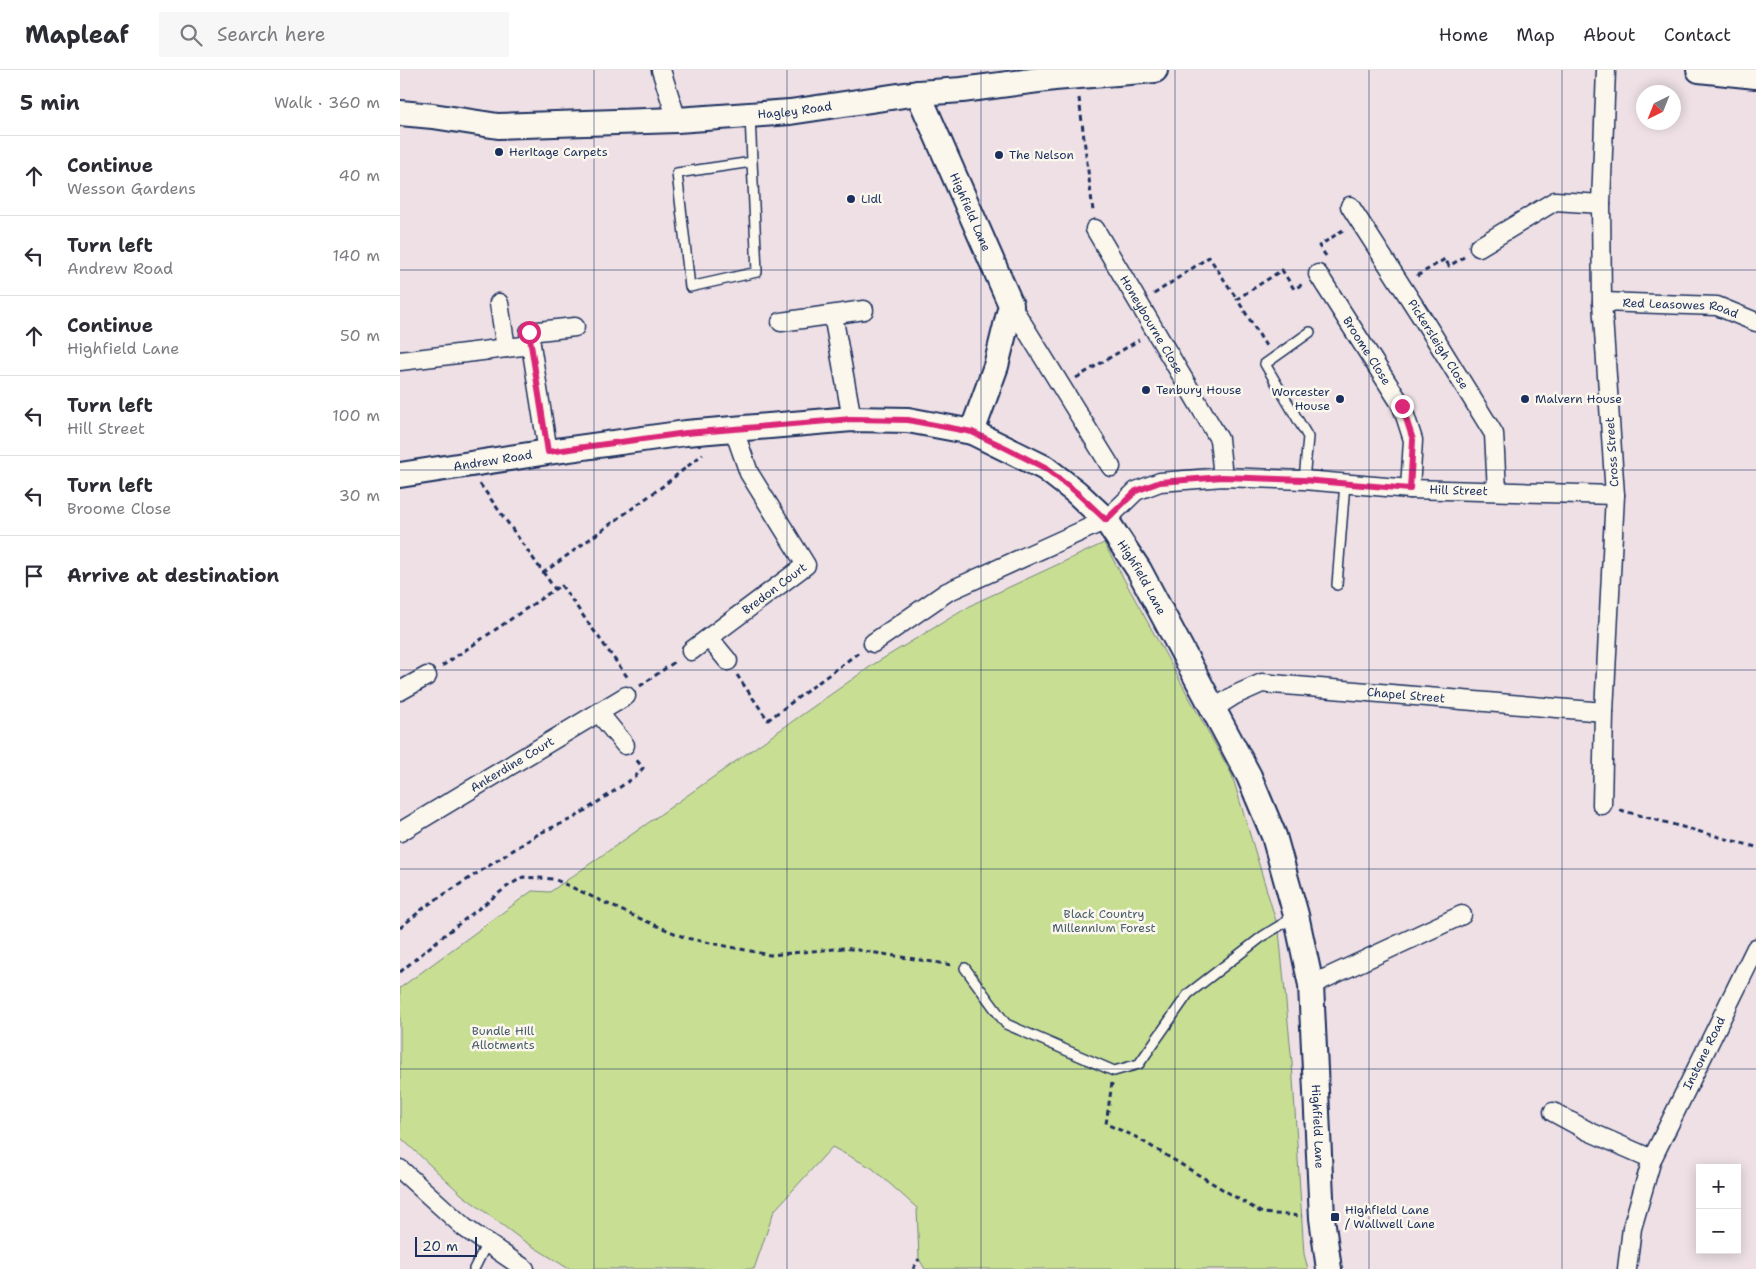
<!DOCTYPE html>
<html lang="en">
<head>
<meta charset="utf-8">
<style>
	:root { --surface:#fff; --page:#f7f7f7; --text:#2b2b33; --muted:#7c7c81; --line:#e1e1e2 }
	body { margin:0; font-family:"Shantell Sans",sans-serif; background:var(--page); color:var(--text) }
	.controls { position:absolute; right:15px; bottom:15px; display:grid; overflow:hidden; border-radius:0px; box-shadow:0 2px 12px #0003 }
	.controls button { width:45px; height:45px; display:grid; place-items:center; padding:0; border:0; border-bottom:1px solid var(--line); background:var(--surface); color:var(--text); font:25px sans-serif }
	.compass { position:absolute; left:1236px; top:15px; width:45px; height:45px; border-radius:50%; background:var(--surface); box-shadow:0 2px 12px #0003; rotate:223deg }
	.scale { position:absolute; left:15px; bottom:12px; width:62px; box-sizing:border-box; padding-left:5px; border:2px solid #1b2f5e; border-top:0; font-size:14px; line-height:18px; white-space:nowrap; color:#1b2f5e; -webkit-text-stroke:4px #fbf7ec; paint-order:stroke }
	.stop { position:absolute; width:15px; height:15px; margin:-11px; border:4px solid #db2777; border-radius:50%; background:#fff }
	.stop.end { background:#db2777; border-color:#fff; box-shadow:0 1px 5px #0008 }
	.list { margin:0; padding:0; list-style:none }
	h2 { display:flex; justify-content:space-between; align-items:center; height:65px; margin:0; padding:0 20px; font-size:21px }
	h2 small { font-size:16px; font-weight:400; color:var(--muted) }
	.list li { display:grid; grid-template-columns:32px 1fr auto; gap:15px; align-items:center; box-sizing:border-box; height:80px; padding:0 20px; border-top:1px solid var(--line) }
	.list b { display:block; font-size:19px; white-space:nowrap }
	.list p { margin:0; font-size:16px; white-space:nowrap; color:var(--muted) }
	.list em { font-size:16px; font-style:normal; color:var(--muted) }
	.icon { flex:none; width:28px; height:28px; fill:none; stroke:currentColor; stroke-width:2; stroke-linecap:round; stroke-linejoin:round }
	.map { position:relative; flex:none; width:1356px; height:1199px; overflow:hidden }
	header { display:flex; align-items:center; gap:30px; box-sizing:border-box; height:70px; padding:0 25px; background:var(--surface); border-bottom:1px solid var(--line) }
	header strong { font-size:24px }
	nav { display:flex; gap:28px; margin-inline-start:auto; font-size:18px }
	.search { width:350px; height:45px; background:var(--page); display:flex; align-items:center; gap:12px; box-sizing:border-box; padding:0 18px; border-radius:0px; color:var(--muted); font-size:19px }
	main { display:flex }
	aside { flex:1; background:var(--surface) }
	.map>svg:first-child { display:block }
	.green { fill:#c8de93; stroke:#728678 }
	.lines { fill:none; stroke-linecap:round; stroke-linejoin:round }
	.lane-casing { stroke:#1b2f5e; stroke-width:12 }
	.street-casing { stroke:#1b2f5e; stroke-width:21 }
	.secondary-casing { stroke:#1b2f5e; stroke-width:28 }
	.path { stroke:#1b2f5e; stroke-width:3; stroke-dasharray:5 4; stroke-linecap:butt }
	.lane { stroke:#fbf7ec; stroke-width:9 }
	.street { stroke:#fbf7ec; stroke-width:18 }
	.secondary { stroke:#fbf7ec; stroke-width:24 }
	.route { stroke:#db2777; stroke-width:6 }
	.grid { fill:none; stroke:#1b2f5e; stroke-width:1; stroke-opacity:0.55 }
	.poi-dot { fill:#1b2f5e; stroke:#fbf7ec; stroke-width:2 }
	.labels { text-anchor:middle; dominant-baseline:central; stroke-width:5; stroke-linejoin:round; paint-order:stroke }
	.street-label { font-size:12px; fill:#1b2f5e; stroke:#fbf7ec }
	.poi-label { font-size:12px; fill:#1b2f5e; stroke:#fbf7ec; text-anchor:start }
	.park-label { font-size:12px; fill:#465b6b; stroke:#fbf7ec }
</style>
</head>
<body>
<header>
<strong>Mapleaf</strong>
<div class="search"><svg class="icon" aria-label="search" viewBox="0 0 24 24"><circle cx="10" cy="10" r="6"/><path d="M15 15l6 6"/></svg>Search here</div>
<nav><a>Home</a><a>Map</a><a>About</a><a>Contact</a></nav>
</header>
<main>
<aside>
<h2>5 min<small>Walk · 360 m</small></h2>
<ul class="list">
<li><svg class="icon" aria-label="ahead" viewBox="0 0 24 24"><path d="M12 20V5M6 11l6-6 6 6"/></svg><div><b>Continue</b><p>Wesson Gardens</p></div><em>40 m</em></li>
<li><svg class="icon" aria-label="left" viewBox="0 0 24 24"><path d="M17 20v-9H6M10 6l-5 5 5 5"/></svg><div><b>Turn left</b><p>Andrew Road</p></div><em>140 m</em></li>
<li><svg class="icon" aria-label="ahead" viewBox="0 0 24 24"><path d="M12 20V5M6 11l6-6 6 6"/></svg><div><b>Continue</b><p>Highfield Lane</p></div><em>50 m</em></li>
<li><svg class="icon" aria-label="left" viewBox="0 0 24 24"><path d="M17 20v-9H6M10 6l-5 5 5 5"/></svg><div><b>Turn left</b><p>Hill Street</p></div><em>100 m</em></li>
<li><svg class="icon" aria-label="left" viewBox="0 0 24 24"><path d="M17 20v-9H6M10 6l-5 5 5 5"/></svg><div><b>Turn left</b><p>Broome Close</p></div><em>30 m</em></li>
<li><svg class="icon" aria-label="arrive" viewBox="0 0 24 24"><path d="M6 21V4h12l-3 4 3 4H6"/></svg><div><b>Arrive at destination</b></div></li>
</ul>
</aside>
<div class="map">
<svg width="1356" height="1199" viewBox="0 0 1356 1199">
	<rect width="100%" height="100%" fill="#eee0e5"/>
	<filter id="ink" filterUnits="userSpaceOnUse"><feTurbulence type="fractalNoise" baseFrequency=".02" numOctaves="2"/><feDisplacementMap in="SourceGraphic" scale="10" xChannelSelector="R" yChannelSelector="G"/><feConvolveMatrix kernelMatrix="1 2 1 2 8 2 1 2 1" color-interpolation-filters="sRGB"/></filter>
	<g filter="url(#ink)">
		<path class="green" d="M 704,473 L 832,705 L 879,861 L 892,993 L 904,1184 L 908,1199 L 525,1199 L 519,1189 L 517,1138 L 472,1098 L 432,1077 L 374,1141 L 354,1199 L 169,1199 L 121,1169 L 61,1124 L 0,1067 L 0,918 L 132,821 L 150,822 L 474,594 L 575,533 Z"/>
		<g class="lines">
			<g class="lane-casing">
				<g id="lane">
					<path d="M 350,46 L 357,202 L 290,217 L 277,103 L 352,92"/>
					<path d="M 904,410 L 908,367 L 865,294 L 910,262"/>
					<path d="M 937,515 L 945,413"/>
					<path d="M 565,898 L 606,954 L 714,1001 L 739,994 L 788,924 L 863,866 L 894,847"/>
					<path d="M 74,1199 L 87,1173"/>
				</g>
			</g>
			<g class="street-casing">
				<g id="street">
					<path d="M 261,0 L 277,50"/>
					<path id="s1" d="M 950,136 L 1026,254 L 1094,364 L 1097,421"/>
					<path id="s2" d="M 695,159 L 819,369 L 823,407"/>
					<path d="M 1079,177 L 1155,131 L 1201,134"/>
					<path id="s3" d="M 918,204 L 1002,336 L 1013,370 L 1010,419"/>
					<path id="s4" d="M 1202,232 L 1317,236 L 1356,252"/>
					<path d="M 99,233 L 106,278"/>
					<path d="M 611,235 L 711,397"/>
					<path d="M 433,245 L 452,349"/>
					<path d="M 381,252 L 464,240"/>
					<path d="M 131,275 L 129,262 L 175,257"/>
					<path d="M 0,291 L 131,275 L 148,382"/>
					<path d="M 309,568 L 328,591"/>
					<path id="s5" d="M 473,573 L 547,522 L 706,450 L 736,421 L 760,412 L 823,407 L 904,410 L 1010,419 L 1215,425"/>
					<path id="s6" d="M 291,581 L 406,495 L 349,403 L 334,360"/>
					<path d="M 0,621 L 27,606"/>
					<path id="s7" d="M 813,639 L 835,625 L 862,613 L 1204,642"/>
					<path d="M 199,643 L 225,675"/>
					<path d="M 1202,735 L 1204,642 L 1215,425 L 1202,232 L 1201,134 L 1206,0"/>
					<path id="s8" d="M 0,762 L 226,626"/>
					<path d="M 911,915 L 1062,845"/>
					<path d="M 1153,1042 L 1188,1061 L 1252,1089"/>
					<path d="M 0,1099 L 65,1158 L 125,1199"/>
					<path id="s9" d="M 1227,1199 L 1232,1158 L 1252,1089 L 1356,878"/>
				</g>
			</g>
			<g class="secondary-casing">
				<g id="secondary">
					<path d="M 1299,0 L 1356,6"/>
					<path id="s10" d="M 518,23 L 611,235 L 596,296 L 572,362"/>
					<path id="s11" d="M 0,43 L 33,46 L 98,56 L 277,50 L 390,42 L 518,23 L 562,20 L 654,8 L 755,0"/>
					<path id="s12" d="M 0,405 L 148,382 L 286,363 L 452,349 L 508,350 L 572,362 L 645,398 L 676,422 L 706,450 L 739,500 L 849,706 L 874,766 L 896,845 L 911,915 L 922,1148 L 929,1199"/>
				</g>
			</g>
			<g class="path">
				<path d="M 679,28 L 693,141"/>
				<path d="M 926,186 L 919,176 L 943,160"/>
				<path d="M 1017,206 L 1045,189 L 1049,196 L 1064,187"/>
				<path d="M 754,224 L 809,187 L 837,229"/>
				<path d="M 866,276 L 837,229 L 882,200 L 894,219 L 903,214"/>
				<path d="M 676,308 L 739,270"/>
				<path d="M 80,414 L 155,519"/>
				<path d="M 143,503 L 263,416 L 303,384"/>
				<path d="M 42,596 L 161,515 L 228,608"/>
				<path d="M 337,605 L 368,650 L 458,583"/>
				<path d="M 240,616 L 276,591"/>
				<path d="M 1220,740 L 1356,777"/>
				<path d="M 0,858 L 26,836 L 140,763 L 174,748 L 235,707 L 243,698 L 235,688"/>
				<path d="M 0,902 L 42,867 L 108,816 L 123,807 L 154,809 L 227,843 L 286,868 L 370,885 L 445,878 L 552,895"/>
				<path d="M 712,1013 L 706,1054 L 734,1066 L 862,1143 L 902,1146"/>
				<path d="M 513,1199 L 519,1189"/>
			</g>
			<use href="#lane" class="lane"/>
			<use href="#street" class="street"/>
			<use href="#secondary" class="secondary"/>
		</g>
	</g>
	<g class="lines" filter="url(#ink)">
		<path class="route" d="M 129,262 L 148,382 L 286,363 L 452,349 L 508,350 L 572,362 L 606,378 L 645,398 L 676,422 L 706,450 L 736,421 L 760,412 L 822,407 L 904,410 L 1010,419 L 1013,370 L 1002,336"/>
	</g>
	<path class="grid" d="M 194,0 L 194,1199M 387,0 L 387,1199M 581,0 L 581,1199M 775,0 L 775,1199M 969,0 L 969,1199M 1162,0 L 1162,1199M 0,200 L 1356,200M 0,400 L 1356,400M 0,600 L 1356,600M 0,799 L 1356,799M 0,999 L 1356,999"/>
	<g class="poi-dot">
		<circle cx="99" cy="82" r="5"/>
		<circle cx="599" cy="85" r="5"/>
		<circle cx="451" cy="129" r="5"/>
		<circle cx="746" cy="320" r="5"/>
		<circle cx="940" cy="329" r="5"/>
		<circle cx="1125" cy="329" r="5"/>
		<rect x="930" y="1142" width="10" height="10" rx="2.5"/>
	</g>
	<g class="labels">
		<g class="street-label">
			<text stroke="none"><textPath href="#s11" startOffset="396">Hagley Road</textPath></text>
			<text stroke="none"><textPath href="#s10" startOffset="130">Highfield Lane</textPath></text>
			<text stroke="none"><textPath href="#s4" startOffset="79">Red Leasowes Road</textPath></text>
			<text stroke="none"><textPath href="#s2" startOffset="111">Honeybourne Close</textPath></text>
			<text stroke="none"><textPath href="#s1" startOffset="164">Pickersleigh Close</textPath></text>
			<text stroke="none"><textPath href="#s3" startOffset="91">Broome Close</textPath></text>
			<text transform="translate(1212 382) rotate(-94)">Cross Street</text>
			<text stroke="none"><textPath href="#s12" startOffset="94">Andrew Road</textPath></text>
			<text stroke="none"><textPath href="#s5" startOffset="631">Hill Street</textPath></text>
			<text stroke="none"><textPath href="#s12" startOffset="806">Highfield Lane</textPath></text>
			<text stroke="none"><textPath href="#s6" startOffset="104">Bredon Court</textPath></text>
			<text stroke="none"><textPath href="#s7" startOffset="200">Chapel Street</textPath></text>
			<text stroke="none"><textPath href="#s8" startOffset="131">Ankerdine Court</textPath></text>
			<text stroke="none"><textPath href="#s9" startOffset="231">Instone Road</textPath></text>
			<text stroke="none"><textPath href="#s12" startOffset="1392">Highfield Lane</textPath></text>
		</g>
		<g class="poi-label">
			<text x="109" y="82">Heritage Carpets</text>
			<text x="609" y="85">The Nelson</text>
			<text x="461" y="129">Lidl</text>
			<text x="756" y="320">Tenbury House</text>
			<text x="930" y="322" text-anchor="end">Worcester<tspan x="930" dy="14">House</tspan></text>
			<text x="1135" y="329">Malvern House</text>
			<text x="945" y="1140">Highfield Lane<tspan x="945" dy="14">/ Wallwell Lane</tspan></text>
		</g>
		<g class="park-label">
			<text x="704" y="844">Black Country<tspan x="704" dy="14">Millennium Forest</tspan></text>
			<text x="103" y="961">Bundle Hill<tspan x="103" dy="14">Allotments</tspan></text>
		</g>
	</g>
</svg>
<div class="controls">
<button>+</button>
<button>−</button>
</div>
<svg class="compass" viewBox="-18 -18 36 36"><path d="M0-13l5 13h-10z" fill="#e53935"/><path d="M0 13l5-13h-10z" fill="#7c7c81"/></svg>
<div class="scale">20 m</div>
<div class="stop" style="left:129px;top:262px"></div>
<div class="stop end" style="left:1002px;top:336px"></div>
</div>
</main>
</body>
</html>
